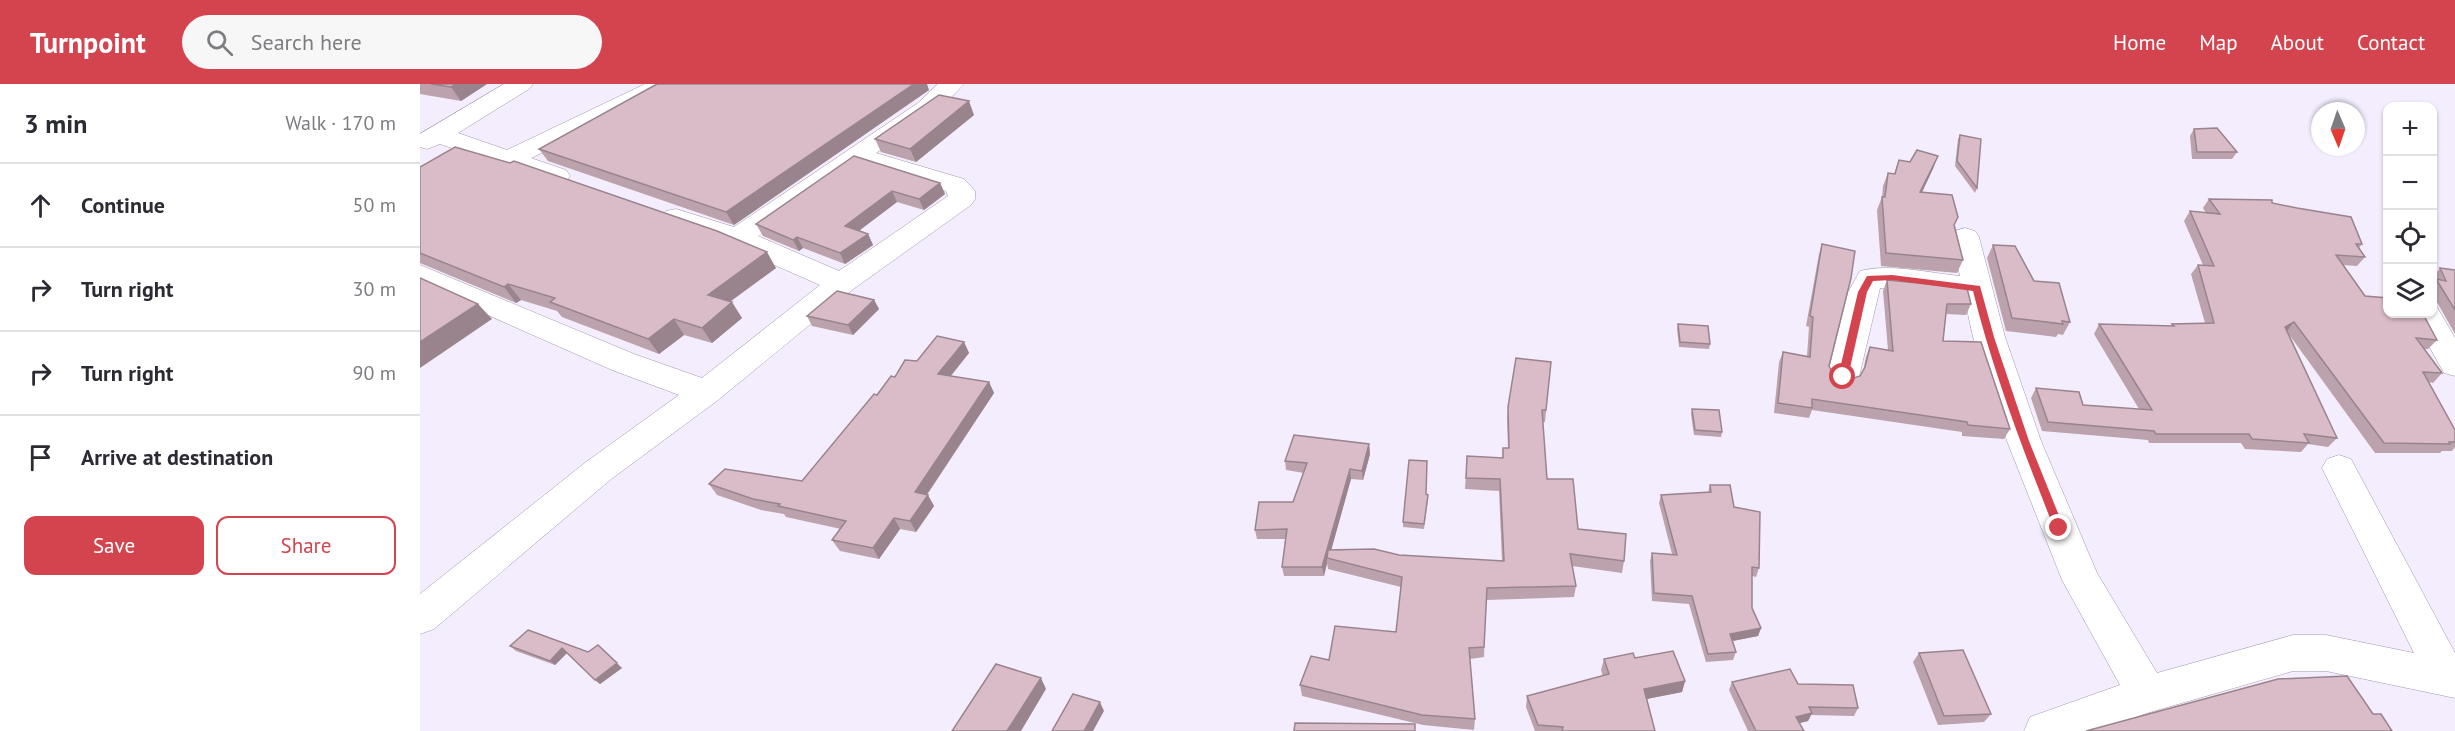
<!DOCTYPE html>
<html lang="en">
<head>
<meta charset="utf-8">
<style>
	:root { --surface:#fff; --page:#f7f7f7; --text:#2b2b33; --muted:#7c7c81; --line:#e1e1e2; --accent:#d4444f }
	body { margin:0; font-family:"PT Sans",sans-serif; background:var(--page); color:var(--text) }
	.controls { position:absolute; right:18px; top:18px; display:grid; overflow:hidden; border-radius:12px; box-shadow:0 2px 4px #0004 }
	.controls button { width:54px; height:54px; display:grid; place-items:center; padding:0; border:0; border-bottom:2px solid var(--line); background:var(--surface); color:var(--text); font:30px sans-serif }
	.compass { position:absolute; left:1891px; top:18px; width:54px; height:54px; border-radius:50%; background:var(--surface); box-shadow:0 2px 4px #0004; rotate:178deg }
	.stop { position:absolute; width:18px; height:18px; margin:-14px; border:4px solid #d4444f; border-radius:50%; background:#fff }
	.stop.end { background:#d4444f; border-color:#fff; box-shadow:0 2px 6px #0008 }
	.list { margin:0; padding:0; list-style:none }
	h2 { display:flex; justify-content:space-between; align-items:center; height:78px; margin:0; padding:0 24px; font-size:26px }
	h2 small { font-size:20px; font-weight:400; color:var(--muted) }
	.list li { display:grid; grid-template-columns:39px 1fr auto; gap:18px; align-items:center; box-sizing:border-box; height:84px; padding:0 24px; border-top:2px solid var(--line) }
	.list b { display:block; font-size:22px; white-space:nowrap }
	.list em { font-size:20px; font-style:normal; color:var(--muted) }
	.actions { display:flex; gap:12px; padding:18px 24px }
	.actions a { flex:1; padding:14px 0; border:2px solid var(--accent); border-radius:12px; text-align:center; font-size:21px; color:var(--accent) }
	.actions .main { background:var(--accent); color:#fff }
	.icon { flex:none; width:33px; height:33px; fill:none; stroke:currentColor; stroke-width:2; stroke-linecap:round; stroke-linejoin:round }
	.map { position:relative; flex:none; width:2035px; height:647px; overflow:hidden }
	header { display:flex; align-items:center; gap:36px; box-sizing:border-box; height:84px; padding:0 30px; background:var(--accent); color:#fff }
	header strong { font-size:28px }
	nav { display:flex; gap:33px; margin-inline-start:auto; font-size:21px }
	.search { width:420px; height:54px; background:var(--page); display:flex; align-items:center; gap:15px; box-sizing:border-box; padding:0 21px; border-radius:33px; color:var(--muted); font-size:22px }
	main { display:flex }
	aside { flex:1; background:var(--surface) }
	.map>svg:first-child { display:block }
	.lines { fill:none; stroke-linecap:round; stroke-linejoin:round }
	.minor-casing { stroke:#a197b0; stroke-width:1 }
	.minor { fill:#fff; fill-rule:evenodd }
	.wall { fill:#bba2ad }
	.shaded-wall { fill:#99848d }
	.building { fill:#dabcc9; stroke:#99848d; stroke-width:1.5 }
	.route { fill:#d4444f }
</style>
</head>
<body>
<header>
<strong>Turnpoint</strong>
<div class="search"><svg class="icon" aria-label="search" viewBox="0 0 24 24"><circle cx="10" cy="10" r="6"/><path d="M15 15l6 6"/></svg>Search here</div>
<nav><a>Home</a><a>Map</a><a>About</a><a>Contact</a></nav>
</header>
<main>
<aside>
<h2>3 min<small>Walk · 170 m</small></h2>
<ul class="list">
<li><svg class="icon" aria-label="ahead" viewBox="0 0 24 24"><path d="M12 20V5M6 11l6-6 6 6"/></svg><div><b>Continue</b></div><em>50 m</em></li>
<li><svg class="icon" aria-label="right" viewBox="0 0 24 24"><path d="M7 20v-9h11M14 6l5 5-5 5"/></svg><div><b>Turn right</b></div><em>30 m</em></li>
<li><svg class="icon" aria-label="right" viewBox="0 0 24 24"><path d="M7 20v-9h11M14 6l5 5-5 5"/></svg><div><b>Turn right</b></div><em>90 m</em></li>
<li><svg class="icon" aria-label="arrive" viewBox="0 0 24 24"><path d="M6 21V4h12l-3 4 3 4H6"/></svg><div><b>Arrive at destination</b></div></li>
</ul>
<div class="actions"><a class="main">Save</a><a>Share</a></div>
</aside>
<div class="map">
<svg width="2035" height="647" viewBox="0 0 2035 647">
	<rect width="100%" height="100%" fill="#f3edfd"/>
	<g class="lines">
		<g class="minor-casing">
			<g id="minor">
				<path d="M 84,0 L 113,0 L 109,5 L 38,49 L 87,66 L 225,0 L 256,0 L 252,5 L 111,74 L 146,86 L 150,92 L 146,98 L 137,100 L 20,60 L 7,65 L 0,63 L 0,50 Z"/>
				<path d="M 518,0 L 544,0 L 516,29 L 456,69 L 544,95 L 555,107 L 555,115 L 551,121 L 432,206 L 298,316 L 190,396 L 14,545 L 0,550 L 0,510 L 166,378 L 259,311 L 192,286 L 0,201 L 0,181 L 214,270 L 282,294 L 400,201 L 307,160 L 246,139 L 242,133 L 246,127 L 256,125 L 314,143 L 498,19 ZM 439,80 L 526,107 L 528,112 L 419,187 L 338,152 Z"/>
				<path d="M 1545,144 L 1555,147 L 1559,153 L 1585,253 L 1621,357 L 1677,489 L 1737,589 L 1873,551 L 1906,551 L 1994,569 L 1902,384 L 1907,375 L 1919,371 L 1931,375 L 2035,569 L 2035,614 L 1906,587 L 1873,587 L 1727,629 L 1678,647 L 1604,647 L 1610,633 L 1700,601 L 1642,496 L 1587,357 L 1553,253 L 1544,212 L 1460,204 L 1439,293 L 1434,301 L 1423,304 L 1412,301 L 1407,293 L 1428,208 L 1440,187 C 1471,179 1508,189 1540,192 L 1531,153 L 1535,147 Z"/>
				<path d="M 2012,222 L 2017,223 L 2035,254 L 2035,292 L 2024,289 L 1991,230 L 2012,230 Z"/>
			</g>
		</g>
		<use href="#minor" class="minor"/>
	</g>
	<g class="wall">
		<path d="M 0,0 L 67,0 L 41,17 L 0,10 Z"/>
		<path d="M 509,6 L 314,141 L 128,77 L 119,65 Z"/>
		<path d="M 554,31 L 496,78 L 461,68 L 455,55 Z"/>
		<path d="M 1774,45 L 1817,68 L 1812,75 L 1772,75 L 1770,52 Z"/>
		<path d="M 1540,51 L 1557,104 L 1555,109 L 1535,82 L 1538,55 Z"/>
		<path d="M 434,72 L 520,99 L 525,110 L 504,126 L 477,118 L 439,146 L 448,150 L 453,161 L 425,180 L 383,164 L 379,167 L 343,152 L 336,140 Z"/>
		<path d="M 1518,72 L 1502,108 L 1535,142 L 1543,176 L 1537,189 L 1461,182 L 1457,126 L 1462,113 L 1463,102 L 1468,89 L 1474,90 L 1479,76 L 1490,78 Z"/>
		<path d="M 0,83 L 356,184 L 310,218 L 322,234 L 292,259 L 264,251 L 239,270 L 142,233 L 137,227 L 101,216 L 96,219 L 0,179 Z"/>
		<path d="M 1789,115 L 1852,119 L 1942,160 L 1939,164 L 1945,173 L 1937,182 L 1923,181 L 1945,212 L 2017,256 L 2008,265 L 2004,265 L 2022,289 L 2013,299 L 2009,298 L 2035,346 L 2035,363 L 2032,367 L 2022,367 L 2020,369 L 1955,369 L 1868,249 L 1917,354 L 1908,363 L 1888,360 L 1881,368 L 1825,365 L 1821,359 L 1729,359 L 1728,356 L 1622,347 L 1611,314 L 1616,304 L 1663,321 L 1719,325 L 1674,250 L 1679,240 L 1751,242 L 1752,240 L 1785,239 L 1771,190 L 1778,181 L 1783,181 L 1764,137 L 1770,127 L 1786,129 L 1783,124 Z"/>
		<path d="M 1402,160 L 1409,282 L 1415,293 L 1428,296 L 1440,292 L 1443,288 L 1446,273 L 1450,263 L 1468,266 L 1463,207 L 1467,196 L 1551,220 L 1546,231 L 1526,230 L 1523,257 L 1590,345 L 1584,355 L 1542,352 L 1542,348 L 1392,326 L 1389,334 L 1354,329 L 1359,278 L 1363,268 L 1387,272 L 1389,243 L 1386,242 L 1399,170 Z"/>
		<path d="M 1573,161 L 1614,197 L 1650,238 L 1643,251 L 1638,250 L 1636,253 L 1586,247 L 1567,174 Z"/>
		<path d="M 2020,184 L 2035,186 L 2035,250 L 2013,211 L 2013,199 L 2014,197 L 2013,193 Z"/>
		<path d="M 454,216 L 459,225 L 433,251 L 392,242 L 387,232 Z"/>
		<path d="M 1258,240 L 1290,260 L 1289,265 L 1259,263 L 1257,245 Z"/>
		<path d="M 544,258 L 549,269 L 531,292 L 569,298 L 574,309 L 507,411 L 514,422 L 496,448 L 480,445 L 459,475 L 420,467 L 412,456 L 421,445 L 366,433 L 364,430 L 341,426 L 297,411 L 289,400 L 382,397 L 457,311 L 475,293 L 497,277 Z"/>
		<path d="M 1131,278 L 1125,338 L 1123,338 L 1127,395 L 1158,445 L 1204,477 L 1202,489 L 1152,482 L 1156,502 L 1154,513 L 1066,516 L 1064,573 L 1050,575 L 1055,635 L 1054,646 L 1003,641 L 882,612 L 880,601 L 909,576 L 976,548 L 981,503 L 908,485 L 907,479 L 904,492 L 864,492 L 862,483 L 865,455 L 837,455 L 835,446 L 873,418 L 884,389 L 866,386 L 865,377 L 949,360 L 950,370 L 943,396 L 931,395 L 911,466 L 979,471 L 1082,477 L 1079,407 L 1045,405 L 1047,372 L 1082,374 L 1083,364 L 1088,364 L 1087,335 L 1088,323 Z"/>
		<path d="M 1272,325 L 1302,348 L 1301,353 L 1274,351 L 1271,330 Z"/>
		<path d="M 1290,401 L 1314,423 L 1339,484 L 1336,493 L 1332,492 L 1332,524 L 1341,544 L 1338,552 L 1313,557 L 1316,568 L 1313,576 L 1286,578 L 1269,520 L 1232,517 L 1230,477 L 1232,469 L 1252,470 L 1239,419 L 1241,411 L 1288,408 Z"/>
		<path d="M 1006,410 L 1008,415 L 1004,445 L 983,443 L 983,438 Z"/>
		<path d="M 90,562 L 168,568 L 202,584 L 180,600 L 147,569 L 135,581 L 96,567 Z"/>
		<path d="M 1499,569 L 1571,630 L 1564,638 L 1518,641 L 1493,578 Z"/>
		<path d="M 1215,574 L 1265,597 L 1262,608 L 1227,615 L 1235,647 L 1115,647 L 1106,623 L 1107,612 L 1183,592 L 1181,586 L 1184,575 Z"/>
		<path d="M 1312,598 L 1378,600 L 1438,624 L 1434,632 L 1391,631 L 1388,637 L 1379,639 L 1384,647 L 1328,647 L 1309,606 Z"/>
	</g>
	<g class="shaded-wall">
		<path d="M 36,0 L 67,0 L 41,17 L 31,3 Z"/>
		<path d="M 494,0 L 507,0 L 509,6 L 314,141 L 306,128 Z"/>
		<path d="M 549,17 L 554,31 L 496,78 L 490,65 Z"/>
		<path d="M 1518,72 L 1513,85 L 1496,121 L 1500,108 Z"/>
		<path d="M 520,99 L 525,110 L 504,126 L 499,115 Z"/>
		<path d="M 472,107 L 477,118 L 431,153 L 425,142 Z"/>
		<path d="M 448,150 L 453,161 L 425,180 L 420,169 Z"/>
		<path d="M 377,153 L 383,164 L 379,167 L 373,156 Z"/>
		<path d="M 347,168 L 356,184 L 298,226 L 288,211 Z"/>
		<path d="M 88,200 L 101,216 L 96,219 L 84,203 Z"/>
		<path d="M 454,216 L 459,225 L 433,251 L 428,241 Z"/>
		<path d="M 312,218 L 322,234 L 292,259 L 282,244 Z"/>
		<path d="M 58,220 L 72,235 L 0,284 L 0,258 Z"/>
		<path d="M 254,235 L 264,251 L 239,270 L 228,255 Z"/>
		<path d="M 1874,238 L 1867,247 L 1865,243 Z"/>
		<path d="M 544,258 L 549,269 L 523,301 L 518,290 Z"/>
		<path d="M 569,298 L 574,309 L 501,419 L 495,408 Z"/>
		<path d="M 949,360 L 950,370 L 943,396 L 942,387 Z"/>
		<path d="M 930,385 L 931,395 L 909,474 L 907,474 L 907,479 L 904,492 L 902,483 Z"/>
		<path d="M 508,411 L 514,422 L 496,448 L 490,437 Z"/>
		<path d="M 474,434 L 480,445 L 459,475 L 453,464 Z"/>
		<path d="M 1341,544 L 1338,552 L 1307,558 L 1310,550 Z"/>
		<path d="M 178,561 L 202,584 L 180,600 L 175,596 Z"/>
		<path d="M 142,564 L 147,569 L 135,581 L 130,577 Z"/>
		<path d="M 621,594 L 626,605 L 601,647 L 587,647 Z"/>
		<path d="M 1265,597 L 1262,608 L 1221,616 L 1224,605 Z"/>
		<path d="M 680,618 L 684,627 L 673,647 L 664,647 Z"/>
		<path d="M 1392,629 L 1388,637 L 1372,641 L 1376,633 Z"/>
	</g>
	<g class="building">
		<path d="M 11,0 L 36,0 L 31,3 Z"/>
		<path d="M 237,0 L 494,0 L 306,128 L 119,65 Z"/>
		<path d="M 519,11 L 549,17 L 490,65 L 455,55 Z"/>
		<path d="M 1797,44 L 1817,68 L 1777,68 L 1774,45 Z"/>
		<path d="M 1540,51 L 1561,55 L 1557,104 L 1537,77 Z"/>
		<path d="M 35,63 L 90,79 L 94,77 L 297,147 L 347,168 L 288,211 L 312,218 L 282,244 L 254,235 L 228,255 L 130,218 L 135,214 L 88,200 L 84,203 L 0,169 L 0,83 Z"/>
		<path d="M 1497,66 L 1518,72 L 1500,108 L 1532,111 L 1538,133 L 1534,141 L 1543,176 L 1466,169 L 1462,113 L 1465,113 L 1468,89 L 1475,90 L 1479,76 L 1490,78 Z"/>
		<path d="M 434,72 L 520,99 L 499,115 L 472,107 L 425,142 L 448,150 L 420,169 L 377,153 L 373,156 L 336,140 Z"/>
		<path d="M 1789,115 L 1852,116 L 1852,119 L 1877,124 L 1931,133 L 1942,160 L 1936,160 L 1945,173 L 1916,171 L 1945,212 L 1968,214 L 1968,230 L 2003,230 L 2017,256 L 1996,254 L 2022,289 L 2003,288 L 2035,346 L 2035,358 L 2029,358 L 2030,360 L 1964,359 L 1874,238 L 1865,243 L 1917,354 L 1884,350 L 1889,359 L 1832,355 L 1829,350 L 1736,350 L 1734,347 L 1628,338 L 1616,304 L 1659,308 L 1663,321 L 1732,326 L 1679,240 L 1754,242 L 1752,240 L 1794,239 L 1778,181 L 1794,182 L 1770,127 L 1800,130 Z"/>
		<path d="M 1402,160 L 1435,167 L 1431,194 L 1409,282 L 1415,293 L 1428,296 L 1440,292 L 1445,283 L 1450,263 L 1473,267 L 1467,196 L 1547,204 L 1551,220 L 1527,220 L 1523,257 L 1561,258 L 1590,345 L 1548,341 L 1547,338 L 1392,315 L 1392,324 L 1358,319 L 1363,268 L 1390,273 L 1393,233 L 1390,232 Z"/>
		<path d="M 1573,161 L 1595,162 L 1614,197 L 1639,199 L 1650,238 L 1642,237 L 1643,240 L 1592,234 Z"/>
		<path d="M 2020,184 L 2035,186 L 2035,226 L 2016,195 L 2026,197 Z"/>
		<path d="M 0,194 L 58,220 L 0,258 Z"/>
		<path d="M 417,207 L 454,216 L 428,241 L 387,232 Z"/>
		<path d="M 1258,240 L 1288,242 L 1290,260 L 1260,258 Z"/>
		<path d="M 517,252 L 544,258 L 518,290 L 569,298 L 495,408 L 508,411 L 490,437 L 474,434 L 453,464 L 412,456 L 426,437 L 358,422 L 360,420 L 333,415 L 289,400 L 305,385 L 382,397 L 454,310 L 457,311 L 471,292 L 475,293 L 485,276 L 497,277 Z"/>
		<path d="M 1096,274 L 1131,278 L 1126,326 L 1122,326 L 1127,395 L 1153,395 L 1158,445 L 1206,450 L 1204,477 L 1150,470 L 1156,502 L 1067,504 L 1064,563 L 1049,564 L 1055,635 L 1002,631 L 880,601 L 891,572 L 909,576 L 915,542 L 976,548 L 982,493 L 907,474 L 908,466 L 954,465 L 979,471 L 1084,477 L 1080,395 L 1046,394 L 1047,372 L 1083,374 L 1083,364 L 1089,364 L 1088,323 Z"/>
		<path d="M 1272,325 L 1299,326 L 1302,348 L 1275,346 Z"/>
		<path d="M 874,351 L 949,360 L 942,387 L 930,385 L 902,483 L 862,483 L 867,445 L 835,446 L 839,418 L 873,418 L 887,379 L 865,377 Z"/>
		<path d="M 989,376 L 1007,377 L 1006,410 L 1008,411 L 1004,440 L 983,438 Z"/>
		<path d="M 1290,401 L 1310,401 L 1314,423 L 1340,428 L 1339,484 L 1332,483 L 1332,524 L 1341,544 L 1310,550 L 1316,568 L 1288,570 L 1272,512 L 1234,509 L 1232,469 L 1257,471 L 1241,411 L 1291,408 Z"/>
		<path d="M 108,546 L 168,568 L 178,561 L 197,579 L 175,596 L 142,564 L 130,577 L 90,562 Z"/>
		<path d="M 1543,566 L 1571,630 L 1524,632 L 1499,569 Z"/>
		<path d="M 1253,567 L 1265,597 L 1224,605 L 1235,647 L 1142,647 L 1143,643 L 1118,641 L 1107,612 L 1189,590 L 1184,575 L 1213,569 L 1215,574 Z"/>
		<path d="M 576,580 L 621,594 L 587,647 L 532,647 Z"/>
		<path d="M 1370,585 L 1378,600 L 1433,601 L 1438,624 L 1389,623 L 1392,629 L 1376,633 L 1384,647 L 1336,647 L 1312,598 Z"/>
		<path d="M 1927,592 L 1953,630 L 1961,630 L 1972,647 L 1666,647 L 1858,595 Z"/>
		<path d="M 653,610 L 680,618 L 664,647 L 632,647 Z"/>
		<path d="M 875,639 L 995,640 L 995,647 L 874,647 Z"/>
	</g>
	<path class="route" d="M 1472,191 L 1560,202 L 1574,253 L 1609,357 L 1644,444 L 1643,447 L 1635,447 L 1634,444 C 1603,366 1573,288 1553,207 L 1472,196 L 1453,197 L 1447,208 L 1428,293 L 1423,297 L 1420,296 L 1418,293 L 1438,208 L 1447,192 Z"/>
</svg>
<div class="controls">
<button>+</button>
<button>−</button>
<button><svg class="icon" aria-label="locate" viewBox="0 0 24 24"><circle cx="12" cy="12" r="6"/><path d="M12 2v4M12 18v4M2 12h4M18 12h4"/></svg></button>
<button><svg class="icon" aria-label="layers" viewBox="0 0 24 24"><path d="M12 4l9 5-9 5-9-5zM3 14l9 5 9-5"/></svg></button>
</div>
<svg class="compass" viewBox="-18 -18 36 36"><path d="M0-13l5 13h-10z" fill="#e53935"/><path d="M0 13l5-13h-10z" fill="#7c7c81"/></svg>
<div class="stop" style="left:1423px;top:293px"></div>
<div class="stop end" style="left:1639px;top:444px"></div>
</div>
</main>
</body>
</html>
